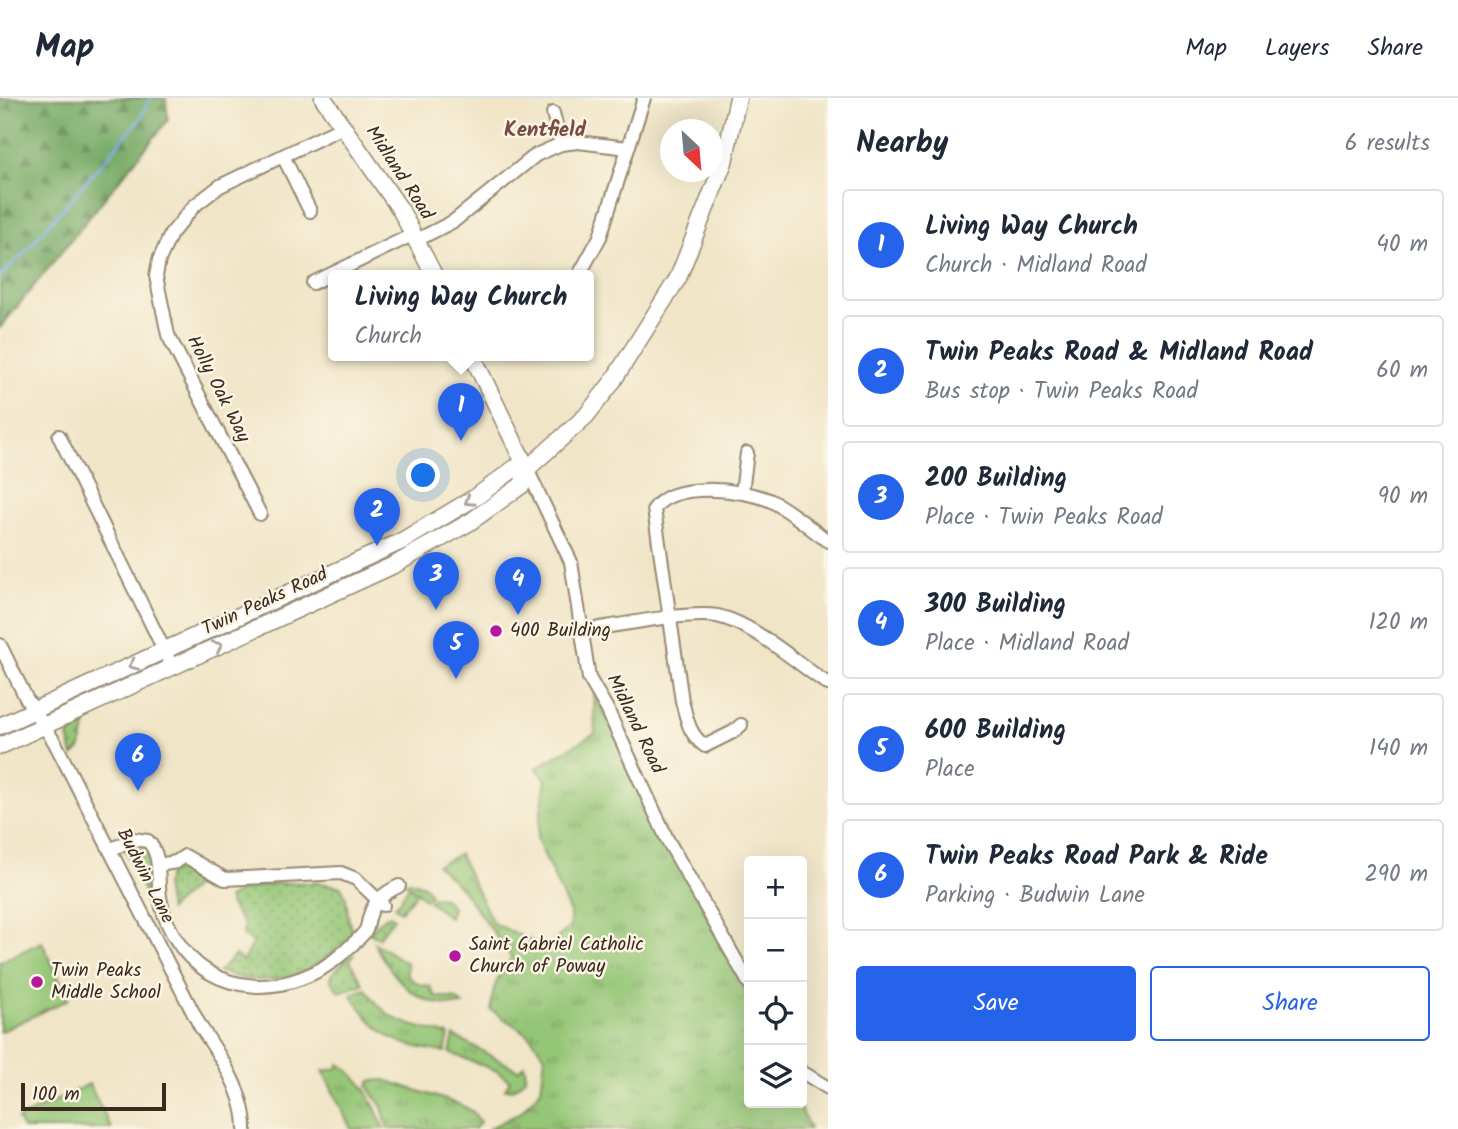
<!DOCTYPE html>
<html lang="en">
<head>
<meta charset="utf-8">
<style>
	:root { --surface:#fff; --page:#f6f6f7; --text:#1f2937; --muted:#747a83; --line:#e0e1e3; --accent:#2563eb }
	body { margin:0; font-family:Kalam,sans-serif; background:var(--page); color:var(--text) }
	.controls { position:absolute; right:21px; bottom:21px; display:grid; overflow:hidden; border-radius:7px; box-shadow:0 7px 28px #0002 }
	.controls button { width:63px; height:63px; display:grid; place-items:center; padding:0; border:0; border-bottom:2px solid var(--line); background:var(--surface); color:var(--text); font:35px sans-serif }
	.compass { position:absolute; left:660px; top:21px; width:63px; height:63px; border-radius:50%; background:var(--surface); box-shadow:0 7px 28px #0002; rotate:154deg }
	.scale { position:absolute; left:21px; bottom:18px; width:145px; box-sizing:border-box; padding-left:7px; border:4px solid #3b2a1e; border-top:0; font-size:19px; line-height:24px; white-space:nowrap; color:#3b2a1e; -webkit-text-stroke:5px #fcf5e5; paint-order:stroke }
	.you { position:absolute; left:424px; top:378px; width:24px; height:24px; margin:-18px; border:5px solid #fff; border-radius:50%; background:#1a73e8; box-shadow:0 0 0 10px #1a73e833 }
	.badge { display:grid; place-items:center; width:46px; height:46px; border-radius:50%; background:var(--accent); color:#fff; font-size:23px; font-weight:700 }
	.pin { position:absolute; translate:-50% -58px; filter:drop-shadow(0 2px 4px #0008) }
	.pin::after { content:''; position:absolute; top:37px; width:24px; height:21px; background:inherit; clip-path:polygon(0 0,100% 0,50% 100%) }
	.popup { position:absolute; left:328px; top:172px; width:266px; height:91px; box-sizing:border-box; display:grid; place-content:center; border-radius:7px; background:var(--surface); filter:drop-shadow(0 2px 5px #0005); font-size:23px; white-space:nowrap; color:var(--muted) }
	.popup b { font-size:26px; color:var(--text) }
	.popup::after { content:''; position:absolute; left:50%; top:100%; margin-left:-14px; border:14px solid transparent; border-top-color:var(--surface) }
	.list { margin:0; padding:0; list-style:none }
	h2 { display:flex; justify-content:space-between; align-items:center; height:91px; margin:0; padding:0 28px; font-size:30px }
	h2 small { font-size:23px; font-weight:400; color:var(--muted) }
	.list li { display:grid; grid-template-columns:46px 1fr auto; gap:21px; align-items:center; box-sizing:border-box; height:112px; margin:0 14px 14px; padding:0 14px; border:2px solid var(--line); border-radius:7px }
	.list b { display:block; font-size:26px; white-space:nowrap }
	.list p { margin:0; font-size:23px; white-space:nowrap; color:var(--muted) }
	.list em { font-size:23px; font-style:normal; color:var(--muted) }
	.actions { display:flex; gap:14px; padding:21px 28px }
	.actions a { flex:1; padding:16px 0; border:2px solid var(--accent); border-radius:7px; text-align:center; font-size:24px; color:var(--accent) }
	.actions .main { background:var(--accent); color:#fff }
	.icon { flex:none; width:38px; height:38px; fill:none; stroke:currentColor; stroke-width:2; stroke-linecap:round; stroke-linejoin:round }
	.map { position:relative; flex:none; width:828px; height:1031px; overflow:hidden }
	header { display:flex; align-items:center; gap:42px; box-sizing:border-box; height:98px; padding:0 35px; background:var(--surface); border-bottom:2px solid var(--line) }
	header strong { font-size:33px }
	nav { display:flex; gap:38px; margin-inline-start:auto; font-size:24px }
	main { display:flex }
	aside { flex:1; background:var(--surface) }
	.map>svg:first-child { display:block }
	.grass { fill:url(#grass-tufts); stroke:#68784a; stroke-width:2 }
	.forest { fill:url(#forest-firs); stroke:#5a6a43; stroke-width:2 }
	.park { fill:url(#park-dots); stroke:#68784a; stroke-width:2 }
	.pitch { fill:#95c677; stroke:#68784a; stroke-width:2 }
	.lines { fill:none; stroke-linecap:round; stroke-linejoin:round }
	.stream { stroke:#7faee9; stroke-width:2.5 }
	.minor-casing { stroke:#968872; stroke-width:16 }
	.major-casing { stroke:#968872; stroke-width:19 }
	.minor { stroke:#fff; stroke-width:12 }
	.major { stroke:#fff; stroke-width:16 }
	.oneway { stroke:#a79f9a }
	.poi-dot { fill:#b5179e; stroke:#fcf5e5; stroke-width:2.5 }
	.labels { text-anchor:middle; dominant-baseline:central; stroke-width:5; stroke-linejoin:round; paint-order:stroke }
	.street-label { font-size:19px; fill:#3b2a1e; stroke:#fcf5e5 }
	.poi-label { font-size:19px; fill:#3b2a1e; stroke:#fcf5e5; text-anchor:start }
	.neighbourhood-label { font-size:21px; font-weight:bold; fill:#764c44; stroke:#fcf5e5 }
</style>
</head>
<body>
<header>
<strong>Map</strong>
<nav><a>Map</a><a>Layers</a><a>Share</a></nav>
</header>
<main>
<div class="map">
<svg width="828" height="1031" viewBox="0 0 828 1031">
	<defs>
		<pattern id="grass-tufts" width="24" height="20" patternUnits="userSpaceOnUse" patternTransform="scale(1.75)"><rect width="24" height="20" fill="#95c677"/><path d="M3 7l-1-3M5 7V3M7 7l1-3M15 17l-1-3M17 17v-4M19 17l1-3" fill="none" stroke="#7ba161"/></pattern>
		<pattern id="forest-firs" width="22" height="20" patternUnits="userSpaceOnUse" patternTransform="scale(1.75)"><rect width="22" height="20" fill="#78ab68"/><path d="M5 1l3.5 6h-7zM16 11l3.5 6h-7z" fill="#648b55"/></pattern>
		<pattern id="park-dots" width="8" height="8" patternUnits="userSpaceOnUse" patternTransform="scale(1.75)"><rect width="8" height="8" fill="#95c677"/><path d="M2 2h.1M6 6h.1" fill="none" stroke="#7ba161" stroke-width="1.8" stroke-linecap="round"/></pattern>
	</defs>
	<rect width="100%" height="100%" fill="#fcf5e5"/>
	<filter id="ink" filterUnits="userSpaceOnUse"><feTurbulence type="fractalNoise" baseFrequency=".0143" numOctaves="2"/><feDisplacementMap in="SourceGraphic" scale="14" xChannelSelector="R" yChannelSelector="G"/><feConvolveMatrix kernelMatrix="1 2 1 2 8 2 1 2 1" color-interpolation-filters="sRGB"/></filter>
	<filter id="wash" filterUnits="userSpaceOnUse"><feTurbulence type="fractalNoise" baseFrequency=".00686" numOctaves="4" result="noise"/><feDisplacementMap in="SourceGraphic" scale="28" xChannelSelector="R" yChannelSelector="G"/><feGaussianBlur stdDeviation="1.57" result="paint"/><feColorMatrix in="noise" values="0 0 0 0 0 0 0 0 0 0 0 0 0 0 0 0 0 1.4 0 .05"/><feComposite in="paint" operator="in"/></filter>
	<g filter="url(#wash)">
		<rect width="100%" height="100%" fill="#f0e5c7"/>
		<g class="grass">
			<path d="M 594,595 L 749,899 L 749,1005 L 798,1005 L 810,1031 L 488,1031 L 520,1015 L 541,992 L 545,958 L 529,937 L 491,912 C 492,890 498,876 512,860 L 461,790 L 437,767 L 459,756 L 493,825 L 540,847 L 549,847 L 570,829 L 570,815 L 537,741 L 546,681 L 536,670 L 595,635 Z"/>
			<path d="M 410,783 L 426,789 L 430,797 L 426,802 L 405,784 Z"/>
			<path d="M 433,799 L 444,800 L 452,809 L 449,819 L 429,804 Z"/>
			<path d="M 366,891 C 390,928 410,926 449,937 L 445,954 C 395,948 378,938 351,896 Z"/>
			<path d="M 454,938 L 518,972 L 524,967 C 528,978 523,986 513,991 L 505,991 L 510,983 L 497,973 L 450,955 Z"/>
			<path d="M 339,966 C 365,981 373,1005 384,1031 L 351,1031 L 323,973 L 336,971 Z"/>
			<path d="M 385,982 L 461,1007 L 473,1014 L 480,1024 L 475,1031 L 388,1031 L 382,1009 L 368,988 L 371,983 Z"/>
		</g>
		<path class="forest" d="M 0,0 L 166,0 L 168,22 L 0,230 Z"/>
		<g class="park">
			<path d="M 86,625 L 81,650 L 73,658 L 68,638 Z"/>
			<path d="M 135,749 L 145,751 L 150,759 L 154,798 L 148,802 L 125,752 Z"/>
			<path d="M 194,768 L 211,777 L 210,786 L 203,788 L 190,770 Z"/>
			<path d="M 181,770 L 196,787 L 169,812 L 165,787 L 169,776 Z"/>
			<path d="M 320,785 L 341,789 C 350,801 345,820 353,836 C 314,878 275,893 219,874 L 235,857 L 243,863 L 253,844 L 243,838 L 244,826 L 231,809 L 228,800 C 256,783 289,784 320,785 Z"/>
			<path d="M 409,788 L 417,794 L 401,813 L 395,809 Z"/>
			<path d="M 390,817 L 394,820 L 378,840 L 369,835 L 382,821 Z"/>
			<path d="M 375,845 L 407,865 L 407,878 L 420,887 L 430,888 L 435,898 L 456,901 L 463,907 C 430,909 410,898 391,872 C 386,864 378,856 375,845 Z"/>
			<path d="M 350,857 L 354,857 L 350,862 L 363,886 L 339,894 L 331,883 L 331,877 Z"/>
		</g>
		<g class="pitch">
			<path d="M 42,844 L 69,901 L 0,934 L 0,864 Z"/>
			<path d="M 89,986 L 112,1031 L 23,1031 L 18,1021 Z"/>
		</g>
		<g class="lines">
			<path class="stream" d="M 0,178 L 25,154 L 141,20 L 151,0"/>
		</g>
	</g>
	<g filter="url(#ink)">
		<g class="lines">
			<g class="minor-casing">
				<g id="minor">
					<path d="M 553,15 L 561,46"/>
					<path d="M 283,58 L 310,113"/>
					<path d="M 417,142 L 454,123 L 536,57 L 561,46 L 578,44 L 628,50"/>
					<path d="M 579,177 L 600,139 L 644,0"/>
					<path d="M 313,185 L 414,136"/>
					<path d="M 59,338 L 173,570"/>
					<path d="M 527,371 L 571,464 L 589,580 L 607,611 L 667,741 L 749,885"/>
					<path d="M 742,394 L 747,355"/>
					<path d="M 260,416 L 168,237 L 156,178 L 159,162 L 171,136 L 194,108 L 220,88 L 343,29"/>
					<path d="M 582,533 C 614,528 688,513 717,518 C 753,525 798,566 828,586"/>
					<path d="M 0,547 L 26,600 L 55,645 L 200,928 C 220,958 245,994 245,1031"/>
					<path d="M 741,627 L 733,634 L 705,648 C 689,637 687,621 682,603 L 654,411 C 673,383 741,391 769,402 C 789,411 809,430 828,443"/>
					<path d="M 110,752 L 133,741 L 148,743 C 162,758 157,779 160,799 C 162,813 167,826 174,838 C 211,903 293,900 343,855 C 350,848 361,840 366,832 C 368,828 368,822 370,817 C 374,803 386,794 399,788"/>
					<path d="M 158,767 L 176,764 L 185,758 L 225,781 L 341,775 L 356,781 L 383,807"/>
					<path d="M 802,974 L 828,990"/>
				</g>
			</g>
			<g class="major-casing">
				<g id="major">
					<path d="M 323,0 L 400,111 L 434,177"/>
					<path d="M 472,257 L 527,371"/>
					<path d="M 0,628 L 402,443 L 476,399 L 515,370 L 527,371"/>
					<path d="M 0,648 L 396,466 L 470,424 L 522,387 L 527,371 L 586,318 L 611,286 L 678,180 L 724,64 L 738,0"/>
				</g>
			</g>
			<use href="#minor" class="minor"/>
			<use href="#major" class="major"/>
		</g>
		<defs><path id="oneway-chevron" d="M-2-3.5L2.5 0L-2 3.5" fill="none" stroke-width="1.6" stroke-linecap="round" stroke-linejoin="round" transform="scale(1.75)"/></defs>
		<g class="oneway">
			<use href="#oneway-chevron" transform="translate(469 403) rotate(147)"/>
			<use href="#oneway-chevron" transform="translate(218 548) rotate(-25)"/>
			<use href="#oneway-chevron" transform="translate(133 567) rotate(157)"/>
		</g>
	</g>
	<g class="poi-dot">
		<circle cx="496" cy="533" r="7"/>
		<circle cx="455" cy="858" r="7"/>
		<circle cx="37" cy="884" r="7"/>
	</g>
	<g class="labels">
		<g class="street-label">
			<text transform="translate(399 75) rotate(57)">Midland Road</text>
			<text transform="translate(218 291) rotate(63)">Holly Oak Way</text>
			<text transform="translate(265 504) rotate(-25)">Twin Peaks Road</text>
			<text transform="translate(635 626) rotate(64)">Midland Road</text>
			<text transform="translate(145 778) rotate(63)">Budwin Lane</text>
		</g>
		<g class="poi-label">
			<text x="510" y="533">400 Building</text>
			<text x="469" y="847">Saint Gabriel Catholic<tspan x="469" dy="22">Church of Poway</tspan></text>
			<text x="51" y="873">Twin Peaks<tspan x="51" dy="22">Middle School</tspan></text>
		</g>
		<g class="neighbourhood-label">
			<text x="545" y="32">Kentfield</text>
		</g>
	</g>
</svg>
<div class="controls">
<button>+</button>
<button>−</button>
<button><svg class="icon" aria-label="locate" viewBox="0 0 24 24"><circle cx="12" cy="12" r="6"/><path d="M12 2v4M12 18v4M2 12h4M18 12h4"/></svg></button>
<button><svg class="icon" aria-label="layers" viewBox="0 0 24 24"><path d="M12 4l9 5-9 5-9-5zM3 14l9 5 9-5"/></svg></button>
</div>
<svg class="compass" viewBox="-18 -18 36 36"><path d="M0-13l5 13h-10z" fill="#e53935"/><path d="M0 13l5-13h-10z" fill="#747a83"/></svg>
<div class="scale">100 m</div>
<div class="you"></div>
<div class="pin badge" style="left:461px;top:343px">1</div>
<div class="popup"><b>Living Way Church</b>Church</div>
<div class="pin badge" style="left:377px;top:448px">2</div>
<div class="pin badge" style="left:436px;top:512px">3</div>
<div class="pin badge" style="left:518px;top:517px">4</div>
<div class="pin badge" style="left:456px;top:581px">5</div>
<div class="pin badge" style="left:138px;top:693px">6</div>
</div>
<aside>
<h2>Nearby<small>6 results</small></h2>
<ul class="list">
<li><span class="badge">1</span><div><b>Living Way Church</b><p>Church · Midland Road</p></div><em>40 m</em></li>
<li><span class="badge">2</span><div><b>Twin Peaks Road &amp; Midland Road</b><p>Bus stop · Twin Peaks Road</p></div><em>60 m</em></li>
<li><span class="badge">3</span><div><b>200 Building</b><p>Place · Twin Peaks Road</p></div><em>90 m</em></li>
<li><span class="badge">4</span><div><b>300 Building</b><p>Place · Midland Road</p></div><em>120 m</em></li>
<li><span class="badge">5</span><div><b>600 Building</b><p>Place</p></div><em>140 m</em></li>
<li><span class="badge">6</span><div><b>Twin Peaks Road Park &amp; Ride</b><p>Parking · Budwin Lane</p></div><em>290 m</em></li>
</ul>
<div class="actions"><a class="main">Save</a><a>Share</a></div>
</aside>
</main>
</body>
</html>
